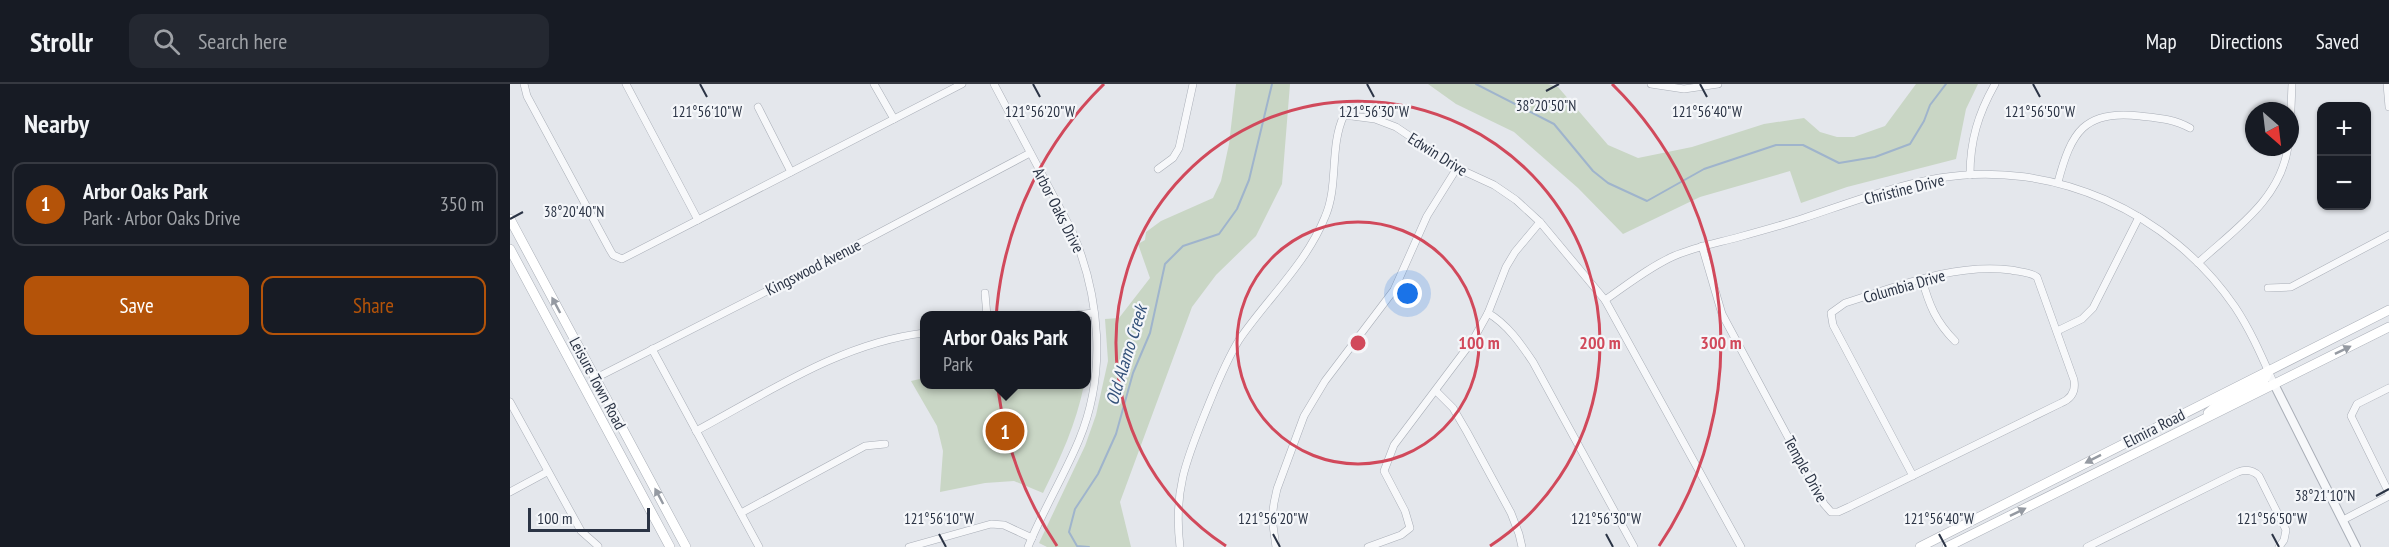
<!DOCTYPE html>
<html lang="en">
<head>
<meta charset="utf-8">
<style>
	:root { --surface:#171b24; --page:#242831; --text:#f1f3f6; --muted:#9ea1a6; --line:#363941; --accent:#b45309 }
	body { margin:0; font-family:"PT Sans Narrow",sans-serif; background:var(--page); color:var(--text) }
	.controls { position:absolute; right:18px; top:18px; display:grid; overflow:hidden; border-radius:12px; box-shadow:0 2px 4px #0004 }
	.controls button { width:54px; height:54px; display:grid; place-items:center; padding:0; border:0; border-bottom:2px solid var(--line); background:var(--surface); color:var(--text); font:30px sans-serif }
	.compass { position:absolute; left:1735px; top:18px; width:54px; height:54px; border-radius:50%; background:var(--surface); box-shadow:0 2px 4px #0004; rotate:152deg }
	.scale { position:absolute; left:18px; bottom:15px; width:122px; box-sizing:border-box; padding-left:6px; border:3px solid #2b3445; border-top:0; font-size:16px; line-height:21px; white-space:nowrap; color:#2b3445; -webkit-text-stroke:4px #f4f6f9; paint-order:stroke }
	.you { position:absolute; left:898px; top:210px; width:21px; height:21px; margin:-15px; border:4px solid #fff; border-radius:50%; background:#1a73e8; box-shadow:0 0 0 9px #1a73e833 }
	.badge { display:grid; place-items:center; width:39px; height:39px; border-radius:50%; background:var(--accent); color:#fff; font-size:20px; font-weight:700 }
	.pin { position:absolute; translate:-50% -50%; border:3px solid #fff; box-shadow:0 2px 6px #0006 }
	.popup { position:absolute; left:410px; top:227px; width:171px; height:78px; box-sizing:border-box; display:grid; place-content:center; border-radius:12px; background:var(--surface); filter:drop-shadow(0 2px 4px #0005); font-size:20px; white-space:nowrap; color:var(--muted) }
	.popup b { font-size:22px; color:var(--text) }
	.popup::after { content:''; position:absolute; left:50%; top:100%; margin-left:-12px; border:12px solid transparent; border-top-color:var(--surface) }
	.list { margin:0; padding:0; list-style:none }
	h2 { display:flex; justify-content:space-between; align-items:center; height:78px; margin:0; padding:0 24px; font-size:26px }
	h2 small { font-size:20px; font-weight:400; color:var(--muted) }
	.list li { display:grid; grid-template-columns:39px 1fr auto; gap:18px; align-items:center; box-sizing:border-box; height:84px; margin:0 12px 12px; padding:0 12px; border:2px solid var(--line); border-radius:12px }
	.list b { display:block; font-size:22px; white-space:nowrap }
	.list p { margin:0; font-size:20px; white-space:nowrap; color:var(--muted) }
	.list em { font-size:20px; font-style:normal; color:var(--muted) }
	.actions { display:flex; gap:12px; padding:18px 24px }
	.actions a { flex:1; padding:14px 0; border:2px solid var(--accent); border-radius:12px; text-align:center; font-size:21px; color:var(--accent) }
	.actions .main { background:var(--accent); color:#fff }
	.icon { flex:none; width:33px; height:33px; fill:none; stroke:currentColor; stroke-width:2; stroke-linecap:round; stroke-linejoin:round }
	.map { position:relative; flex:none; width:1879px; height:463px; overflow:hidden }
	header { display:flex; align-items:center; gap:36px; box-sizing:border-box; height:84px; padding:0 30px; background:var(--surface); border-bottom:2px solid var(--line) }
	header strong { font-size:28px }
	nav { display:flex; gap:33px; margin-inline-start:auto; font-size:21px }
	.search { width:420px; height:54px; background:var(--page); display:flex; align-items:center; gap:15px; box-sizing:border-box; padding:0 21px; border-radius:12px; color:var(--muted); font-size:22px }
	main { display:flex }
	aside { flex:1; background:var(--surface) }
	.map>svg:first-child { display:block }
	.green { fill:#c9d6c5 }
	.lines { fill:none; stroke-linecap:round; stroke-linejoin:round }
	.stream { stroke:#9fb4cc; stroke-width:2 }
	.minor-casing { stroke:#a9aeb7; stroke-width:8 }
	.tertiary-casing { stroke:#a9aeb7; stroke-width:10 }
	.secondary-casing { stroke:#a9aeb7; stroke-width:10 }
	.minor { stroke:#f7f8fa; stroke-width:7 }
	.tertiary { stroke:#f7f8fa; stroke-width:8 }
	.secondary { stroke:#fff; stroke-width:9 }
	.oneway { fill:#959aa2 }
	.ticks { fill:none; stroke:#2b3445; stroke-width:2 }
	.ring { fill:none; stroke:#d1495b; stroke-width:3 }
	.labels { text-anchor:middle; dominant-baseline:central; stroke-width:4.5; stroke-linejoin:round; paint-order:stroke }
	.street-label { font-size:16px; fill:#2b3445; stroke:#f4f6f9 }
	.water-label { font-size:18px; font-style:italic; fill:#34527a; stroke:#f4f6f9 }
	.ticks-label { font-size:15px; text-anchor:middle; fill:#2b3445; stroke:#f4f6f9; stroke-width:4.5; stroke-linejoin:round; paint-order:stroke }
	.centre { fill:#d1495b; stroke:#f4f6f9; stroke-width:3 }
	.ring-label { font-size:18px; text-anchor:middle; font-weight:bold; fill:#d1495b; stroke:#f4f6f9; stroke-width:4.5; stroke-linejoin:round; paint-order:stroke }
</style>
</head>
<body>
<header>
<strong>Strollr</strong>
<div class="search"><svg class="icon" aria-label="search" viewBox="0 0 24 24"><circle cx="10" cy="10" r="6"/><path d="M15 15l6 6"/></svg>Search here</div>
<nav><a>Map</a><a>Directions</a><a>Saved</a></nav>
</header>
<main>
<aside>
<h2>Nearby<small></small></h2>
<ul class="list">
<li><span class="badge">1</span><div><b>Arbor Oaks Park</b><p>Park · Arbor Oaks Drive</p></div><em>350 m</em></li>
</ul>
<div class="actions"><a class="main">Save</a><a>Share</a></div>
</aside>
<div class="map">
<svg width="1879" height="463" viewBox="0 0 1879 463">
	<rect width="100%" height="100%" fill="#e4e7ec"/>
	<g class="green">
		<path d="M 726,0 L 780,0 L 772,100 L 746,152 L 706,191 L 682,223 L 610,418 L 621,463 L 537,463 L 529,459 L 575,362 L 586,331 L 598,277 L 595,235 L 609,234 L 640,194 L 628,160 L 635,156 L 636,148 L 651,137 L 703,114 L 711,97 L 719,60 Z"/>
		<path d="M 918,0 L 1038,0 L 1048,3 L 1098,61 L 1128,74 L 1182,63 L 1254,40 L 1294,34 L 1310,48 L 1327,53 L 1344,53 L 1375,42 L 1406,0 L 1468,0 L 1456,25 L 1446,75 L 1337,103 L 1291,119 L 1280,87 L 1190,113 L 1113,150 L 1068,104 L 1004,48 L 946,20 Z"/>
		<path d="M 414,294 L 414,300 L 574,301 C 566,340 551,373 533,409 L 504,397 L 475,399 L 430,408 L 433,367 L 427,342 L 401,297 Z"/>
	</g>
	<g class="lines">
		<g class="stream">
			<path d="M 966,0 L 1044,40 L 1083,87 L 1098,99 L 1137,117 L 1194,85 L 1266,61 L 1293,61 L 1329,79 L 1365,73 L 1400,60 L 1414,37 L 1420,21 L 1436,0"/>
			<path d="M 579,463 L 567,462 L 559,448 L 565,425 L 588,390 L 606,350 L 623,289 L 640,249 L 655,180 L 673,162 L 709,150 L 727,125 L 739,96 L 762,0"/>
		</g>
		<g class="minor-casing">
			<g id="minor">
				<path d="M 14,0 L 17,12 L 100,166 L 103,171 L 112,175 L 452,0"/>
				<path d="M 116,0 L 188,136"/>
				<path d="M 364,0 L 384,35"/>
				<path d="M 484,0 L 562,147 C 590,212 597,289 569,356 C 554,392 533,426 518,463"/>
				<path d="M 1141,0 L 1174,5 L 1208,0"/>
				<path d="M 1877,0 L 1879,23"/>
				<path d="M 248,23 L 281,88"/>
				<path d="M 1780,48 L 1782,0"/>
				<path d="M 648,85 L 663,74 L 669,64 L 683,0"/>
				<path d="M 1460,91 C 1460,57 1468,30 1485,0"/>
				<path d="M 1548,98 C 1561,49 1574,25 1630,32 C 1649,34 1664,35 1680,44"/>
				<path d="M 1192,162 L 1212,230 L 1314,420 L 1321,428 L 1328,428 L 1339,423 L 1551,319 C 1561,315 1566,308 1564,296 L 1527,193 C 1520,188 1510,188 1501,186 C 1444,179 1389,202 1335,219 L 1321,229 L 1323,241 L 1403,392"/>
				<path d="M 1688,179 C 1725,145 1770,116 1778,63"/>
				<path d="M 1412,195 C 1419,221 1426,238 1445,257"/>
				<path d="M 1758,204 L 1781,203 L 1879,151"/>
				<path d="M 475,209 L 477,232"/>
				<path d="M 1095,216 C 1117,201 1139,183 1164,172 C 1185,163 1207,159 1229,153 C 1251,147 1273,141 1294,134 C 1339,119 1383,102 1429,94 C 1543,75 1660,128 1725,223 C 1741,247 1752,273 1764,300"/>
				<path d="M 978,229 C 997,240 1011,260 1023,278 L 1124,463"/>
				<path d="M 555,232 L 584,229"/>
				<path d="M 1547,247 L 1572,235 L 1583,224 L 1629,133"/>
				<path d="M 142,265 L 249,463"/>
				<path d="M 86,294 L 316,177 L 520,69"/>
				<path d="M 1879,304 L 1847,320 L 1841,332 L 1879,409"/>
				<path d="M 926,307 L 943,324 L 957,348 L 1001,429 L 1009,450 L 1012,463"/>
				<path d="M 0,318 L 71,447 L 88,462"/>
				<path d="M 186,347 C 259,308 331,259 414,249"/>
				<path d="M 0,408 L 37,388"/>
				<path d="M 231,429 L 355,362 L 375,360"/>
				<path d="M 1833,436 L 1879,412"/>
				<path d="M 399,463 L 481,440 L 494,441 L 522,454"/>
				<path d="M 670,463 C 663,405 677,374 698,322 C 707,300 716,277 729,256 C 757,215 796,180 815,133 C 829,101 819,63 834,31 L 865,35 L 886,43 L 947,84 L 984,101 L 1006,116 L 1030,138 L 1095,216 L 1231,463"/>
				<path d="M 766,463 L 762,434 L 764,419 L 767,405 L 794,332 L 815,297 L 884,206 L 917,132 L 947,84"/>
				<path d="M 858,463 L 891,451 L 900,444 L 895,427 L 874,387 L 884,361 L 963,256 L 978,229 L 996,183 L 1005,168 L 1030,138"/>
				<path d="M 1577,463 L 1728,388 C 1736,385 1743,386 1749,392 L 1776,446 L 1774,456 L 1769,463"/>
			</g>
		</g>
		<g class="tertiary-casing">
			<path id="tertiary" d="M 1764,300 L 1846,463"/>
		</g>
		<g class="secondary-casing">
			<g id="secondary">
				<path d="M 0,135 L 176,463"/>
				<path d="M 0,165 L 160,463"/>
				<path d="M 1698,329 L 1707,321 L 1754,297 L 1758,287"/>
				<path d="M 1410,463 L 1879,226"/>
				<path d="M 1437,463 L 1879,243"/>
			</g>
		</g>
		<use href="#minor" class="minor"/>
		<use href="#tertiary" class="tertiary"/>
		<use href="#secondary" class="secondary"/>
	</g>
	<defs><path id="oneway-solid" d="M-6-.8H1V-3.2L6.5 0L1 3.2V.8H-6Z" transform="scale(1.5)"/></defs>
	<g class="oneway">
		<use href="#oneway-solid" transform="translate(46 221) rotate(-118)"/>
		<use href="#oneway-solid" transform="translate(1833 266) rotate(-26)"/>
		<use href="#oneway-solid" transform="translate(1583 375) rotate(153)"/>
		<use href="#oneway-solid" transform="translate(149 412) rotate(-118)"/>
		<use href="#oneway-solid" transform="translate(1508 428) rotate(-26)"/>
	</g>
	<path class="ticks" d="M 190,0 L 197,13M 523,0 L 530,13M 857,0 L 864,13M 1190,0 L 1197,13M 1523,0 L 1530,13M 1036,7 L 1049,0M 0,135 L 13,128M 1866,412 L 1879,405M 429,450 L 436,463M 763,450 L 770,463M 1096,450 L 1103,463M 1429,450 L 1436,463M 1762,450 L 1769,463"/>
	<g class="ring">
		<circle cx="848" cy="259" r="121"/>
		<path d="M716 462A242 242 0 1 1 980 462"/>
		<path d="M547 462A363 363 0 0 1 594 0M1102 0A363 363 0 0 1 1149 462"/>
	</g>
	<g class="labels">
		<g class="street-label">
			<text transform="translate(928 70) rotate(32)">Edwin Drive</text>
			<text transform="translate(1394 105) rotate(-14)">Christine Drive</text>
			<text transform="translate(549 126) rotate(63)">Arbor Oaks Drive</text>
			<text transform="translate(303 183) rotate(-27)">Kingswood Avenue</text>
			<text transform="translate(1394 202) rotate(-16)">Columbia Drive</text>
			<text transform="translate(88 299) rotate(62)">Leisure Town Road</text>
			<text transform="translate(1644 344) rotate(-27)">Elmira Road</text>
			<text transform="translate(1296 385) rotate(61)">Temple Drive</text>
		</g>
		<g class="water-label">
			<text transform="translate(616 271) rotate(-73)">Old Alamo Creek</text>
		</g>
	</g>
	<g class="ticks-label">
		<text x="1036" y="27">38°20'50"N</text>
		<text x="197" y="33">121°56'10"W</text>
		<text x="530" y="33">121°56'20"W</text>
		<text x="864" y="33">121°56'30"W</text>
		<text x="1197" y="33">121°56'40"W</text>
		<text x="1530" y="33">121°56'50"W</text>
		<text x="64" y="133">38°20'40"N</text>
		<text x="1815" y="417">38°21'10"N</text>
		<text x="429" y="440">121°56'10"W</text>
		<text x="763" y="440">121°56'20"W</text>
		<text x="1096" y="440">121°56'30"W</text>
		<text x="1429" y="440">121°56'40"W</text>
		<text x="1762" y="440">121°56'50"W</text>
	</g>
	<circle cx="848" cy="259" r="9" class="centre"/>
	<g class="ring-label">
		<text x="969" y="265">100 m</text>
		<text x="1090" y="265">200 m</text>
		<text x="1211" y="265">300 m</text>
	</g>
</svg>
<div class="controls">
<button>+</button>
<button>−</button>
</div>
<svg class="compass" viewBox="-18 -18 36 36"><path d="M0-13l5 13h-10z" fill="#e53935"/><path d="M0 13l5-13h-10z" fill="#9ea1a6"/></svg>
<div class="scale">100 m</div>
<div class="you"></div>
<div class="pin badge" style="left:495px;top:347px">1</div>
<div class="popup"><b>Arbor Oaks Park</b>Park</div>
</div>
</main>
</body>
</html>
